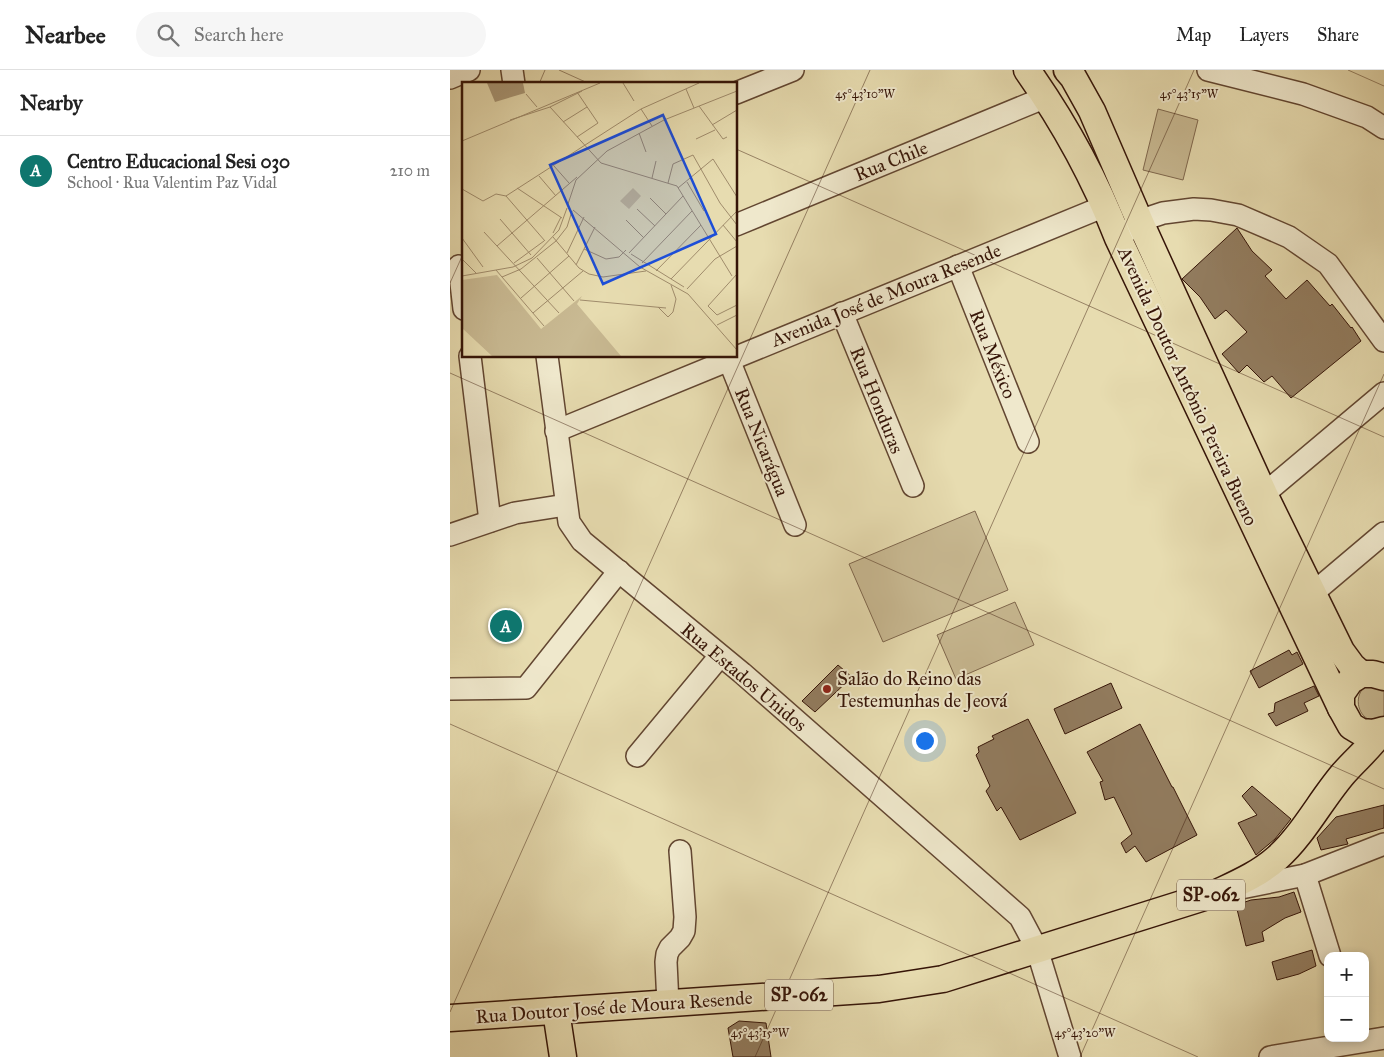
<!DOCTYPE html>
<html lang="en">
<head>
<meta charset="utf-8">
<style>
	:root { --surface:#fff; --page:#f6f6f6; --text:#222; --muted:#767676; --line:#e0e0e0; --accent:#0f766e }
	body { margin:0; font-family:"IM FELL Great Primer",serif; background:var(--page); color:var(--text) }
	.controls { position:absolute; right:15px; bottom:15px; display:grid; overflow:hidden; border-radius:10px; box-shadow:0 2px 8px #0003 }
	.controls button { width:45px; height:45px; display:grid; place-items:center; padding:0; border:0; border-bottom:1px solid var(--line); background:var(--surface); color:var(--text); font:25px sans-serif }
	.you { position:absolute; left:474px; top:670px; width:18px; height:18px; margin:-12px; border:4px solid #fff; border-radius:50%; background:#1a73e8; box-shadow:0 0 0 8px #1a73e833 }
	.badge { display:grid; place-items:center; width:32px; height:32px; border-radius:50%; background:var(--accent); color:#fff; font-size:16px; font-weight:700 }
	.pin { position:absolute; translate:-50% -50%; border:2px solid #fff; box-shadow:0 1px 5px #0006 }
	.list { margin:0; padding:0; list-style:none }
	h2 { display:flex; justify-content:space-between; align-items:center; height:65px; margin:0; padding:0 20px; font-size:21px }
	h2 small { font-size:16px; font-weight:400; color:var(--muted) }
	.list li { display:grid; grid-template-columns:32px 1fr auto; gap:15px; align-items:center; box-sizing:border-box; height:70px; padding:0 20px; border-top:1px solid var(--line) }
	.list b { display:block; font-size:19px; white-space:nowrap }
	.list p { margin:0; font-size:16px; white-space:nowrap; color:var(--muted) }
	.list em { font-size:16px; font-style:normal; color:var(--muted) }
	.icon { flex:none; width:28px; height:28px; fill:none; stroke:currentColor; stroke-width:2; stroke-linecap:round; stroke-linejoin:round }
	.map { position:relative; flex:none; width:934px; height:987px; overflow:hidden }
	header { display:flex; align-items:center; gap:30px; box-sizing:border-box; height:70px; padding:0 25px; background:var(--surface); border-bottom:1px solid var(--line) }
	header strong { font-size:24px }
	nav { display:flex; gap:28px; margin-inline-start:auto; font-size:18px }
	.search { width:350px; height:45px; background:var(--page); display:flex; align-items:center; gap:12px; box-sizing:border-box; padding:0 18px; border-radius:28px; color:var(--muted); font-size:19px }
	main { display:flex }
	aside { flex:1; background:var(--surface) }
	.map>svg:first-child { display:block }
	.green { fill:#c9ba93; stroke:#7f674d }
	.building { fill:#927c5f; stroke:#351407 }
	.lines { fill:none; stroke-linecap:round; stroke-linejoin:round }
	.minor-casing { stroke:#624631; stroke-width:24 }
	.major-casing { stroke:#351407; stroke-width:29 }
	.minor { stroke:#efe8cc; stroke-width:21 }
	.major { stroke:#e7dcb0; stroke-width:26 }
	.ticks { fill:none; stroke:#351407; stroke-width:1; stroke-opacity:0.45 }
	.poi-dot { fill:#8f2418; stroke:#efe8cc; stroke-width:2 }
	.labels { text-anchor:middle; dominant-baseline:central; stroke-width:4; stroke-linejoin:round; paint-order:stroke }
	.shield { fill:#efe8cc; stroke:#6d5442; stroke-width:1 }
	.shield-label { font-size:18px; font-weight:bold; fill:#351407 }
	.street-label { font-size:19px; fill:#351407; stroke:#efe8cc }
	.poi-label { font-size:19px; fill:#351407; stroke:#efe8cc; text-anchor:start }
	.inset-road { fill:none; stroke:#a08c6c; stroke-width:1 }
	.view { fill:#1d4ed8; fill-opacity:0.15; stroke:#1d4ed8; stroke-width:2.5 }
	.inset-edge { fill:none; stroke:#351407; stroke-width:2.5 }
	.ticks-label { font-size:12px; text-anchor:middle; fill:#351407; stroke:#efe8cc; stroke-width:4; stroke-linejoin:round; paint-order:stroke }
</style>
</head>
<body>
<header>
<strong>Nearbee</strong>
<div class="search"><svg class="icon" aria-label="search" viewBox="0 0 24 24"><circle cx="10" cy="10" r="6"/><path d="M15 15l6 6"/></svg>Search here</div>
<nav><a>Map</a><a>Layers</a><a>Share</a></nav>
</header>
<main>
<aside>
<h2>Nearby<small></small></h2>
<ul class="list">
<li><span class="badge">A</span><div><b>Centro Educacional Sesi 030</b><p>School · Rua Valentim Paz Vidal</p></div><em>210 m</em></li>
</ul>
</aside>
<div class="map">
<svg width="934" height="987" viewBox="0 0 934 987">
	<rect width="100%" height="100%" fill="#e7dcb0"/>
	<filter id="stains"><feTurbulence type="fractalNoise" baseFrequency=".004" numOctaves="4"/><feColorMatrix values="0 0 0 0 .2 0 0 0 0 .09 0 0 0 0 .02 0 0 0 .5 -.17"/></filter>
	<radialGradient id="worn" r=".72"><stop offset=".6" stop-color="#630" stop-opacity="0"/><stop offset="1" stop-color="#630" stop-opacity=".3"/></radialGradient>
	<g class="green">
		<path d="M 708,39 L 748,50 L 733,110 L 693,100 Z"/>
		<path d="M 525,441 L 558,520 L 433,572 L 399,494 Z"/>
		<path d="M 565,532 L 584,575 L 506,609 L 487,565 Z"/>
		<path d="M 934,613 L 934,650 C 929,650 922,651 918,649 C 905,642 905,621 918,615 C 922,613 929,613 934,613 Z"/>
	</g>
	<g class="building">
		<path d="M 787,158 L 802,181 L 822,200 L 815,206 L 836,229 L 857,210 L 880,236 L 882,234 L 901,258 L 902,257 L 911,271 L 841,328 L 822,306 L 814,312 L 797,295 L 789,303 L 772,284 L 797,262 L 776,240 L 765,249 L 750,227 L 732,209 Z"/>
		<path d="M 839,580 L 842,585 L 847,582 L 853,594 L 809,618 L 800,601 Z"/>
		<path d="M 388,595 L 402,607 L 365,642 L 352,631 Z"/>
		<path d="M 661,613 L 672,638 L 615,664 L 604,639 Z"/>
		<path d="M 864,616 L 869,626 L 854,633 L 858,641 L 826,656 L 818,644 L 824,642 L 825,633 Z"/>
		<path d="M 578,649 L 626,743 L 570,770 L 551,737 L 547,741 L 536,721 L 540,716 L 526,685 L 529,682 L 528,677 L 544,669 L 542,666 Z"/>
		<path d="M 690,654 L 722,717 L 723,717 L 747,765 L 696,792 L 685,776 L 676,783 L 671,773 L 682,764 L 664,727 L 655,730 L 650,712 L 653,711 L 637,682 Z"/>
		<path d="M 802,716 L 841,749 L 825,769 L 806,785 L 788,753 L 807,745 L 792,726 Z"/>
		<path d="M 934,735 L 934,758 L 896,769 L 898,774 L 871,780 L 867,768 L 886,747 Z"/>
		<path d="M 844,822 L 851,842 L 835,848 L 812,862 L 814,871 L 796,876 L 786,835 L 801,830 L 829,827 Z"/>
		<path d="M 862,880 L 866,896 L 849,904 L 827,910 L 822,892 Z"/>
		<path d="M 289,951 L 316,953 L 321,987 L 283,987 L 278,958 Z"/>
	</g>
	<g class="lines">
		<g class="minor-casing">
			<g id="minor">
				<path d="M 62,0 L 64,14"/>
				<path d="M 758,0 L 853,24 L 917,47 L 934,58"/>
				<path d="M 0,8 L 19,0"/>
				<path d="M 286,23 L 343,0"/>
				<path d="M 286,155 L 596,27"/>
				<path d="M 677,161 L 690,152 L 701,147 L 713,143 L 744,139 L 761,140 L 788,145 L 839,167 L 878,194 L 934,271"/>
				<path d="M 9,196 L 14,239"/>
				<path d="M 508,196 L 578,372"/>
				<path d="M 392,243 L 463,416"/>
				<path d="M 20,286 L 40,451"/>
				<path d="M 97,286 L 119,452 L 132,471 L 292,603 L 570,847 L 587,879 L 620,987"/>
				<path d="M 279,290 L 345,455"/>
				<path d="M 106,361 L 655,136"/>
				<path d="M 814,424 L 934,323"/>
				<path d="M 0,465 L 65,443 L 116,435"/>
				<path d="M 863,523 L 934,463"/>
				<path d="M 0,619 L 76,618 L 169,501"/>
				<path d="M 187,686 L 270,586"/>
				<path d="M 855,805 L 880,886"/>
				<path d="M 786,819 L 855,805 L 934,774"/>
				<path d="M 218,934 L 216,892 L 217,884 L 220,878 L 230,868 L 234,861 L 235,847 L 230,781"/>
				<path d="M 820,987 L 934,968"/>
			</g>
		</g>
		<g class="major-casing">
			<g id="major">
				<path d="M 577,0 C 613,51 645,109 668,168 L 891,638"/>
				<path d="M 617,0 L 623,7 L 642,41 L 690,152 L 814,424 L 891,581 L 902,596 L 911,604"/>
				<path d="M 934,607 L 923,604 L 911,604 L 900,611 L 891,624 L 891,638 L 901,656 L 911,662 L 923,663 L 934,660"/>
				<path d="M 106,941 L 113,987"/>
				<path d="M 0,948 L 429,919 L 493,909 L 767,823 C 788,813 809,804 827,788 C 853,765 870,731 893,704 C 906,689 920,678 931,662"/>
			</g>
		</g>
		<use href="#minor" class="minor"/>
		<use href="#major" class="major"/>
	</g>
	<path class="ticks" d="M 109,0 L 140,14M 898,0 L 934,16M 89,14 L 95,0M 286,79 L 934,367M 0,213 L 14,182M 0,303 L 934,719M 0,654 L 748,987M 0,942 L 420,0M 305,987 L 744,0M 630,987 L 934,304"/>
	<circle class="poi-dot" cx="377" cy="619" r="5"/>
	<g class="labels">
		<g class="shield">
			<rect x="727" y="809.5" width="68" height="31" rx="4"/>
			<rect x="315" y="909.5" width="68" height="31" rx="4"/>
		</g>
		<g class="shield-label">
			<text x="761" y="825">SP-062</text>
			<text x="349" y="925">SP-062</text>
		</g>
		<g class="street-label">
			<text transform="translate(441 91) rotate(-22)">Rua Chile</text>
			<text transform="translate(436 225) rotate(-22)">Avenida José de Moura Resende</text>
			<text transform="translate(543 284) rotate(68)">Rua México</text>
			<text transform="translate(738 316) rotate(65)">Avenida Doutor Antônio Pereira Bueno</text>
			<text transform="translate(427 330) rotate(68)">Rua Honduras</text>
			<text transform="translate(312 372) rotate(68)">Rua Nicarágua</text>
			<text transform="translate(294 607) rotate(40)">Rua Estados Unidos</text>
			<text transform="translate(164 937) rotate(-4)">Rua Doutor José de Moura Resende</text>
		</g>
		<g class="poi-label">
			<text x="387" y="608">Salão do Reino das<tspan x="387" dy="22">Testemunhas de Jeová</tspan></text>
		</g>
	</g>
	<g transform="translate(12 12)">
		<rect width="275" height="275" fill="#e7dcb0"/>
		<path d="M 171,106 L 179,114 L 167,127 L 158,119 ZM 35,193 L 79,247 L 120,214 L 115,222 L 159,274 L 30,274 L 0,246 L 0,198 Z" fill="#c9ba93"/>
		<path d="M 25,1 L 61,1 L 63,11 L 33,20 Z" fill="#aa9877"/>
		<path class="inset-road" d="M 161,1 L 172,19M 224,7 L 232,26M 64,12 L 75,25M 237,24 L 261,57 L 265,55M 88,25 L 139,81 L 215,104 L 270,194M 48,38 L 88,25 L 120,9M 101,40 L 125,25M 250,43 L 275,28M 190,44 L 179,27 L 237,1M 177,51 L 184,70M 115,55 L 136,41 L 115,10M 234,57 L 253,48M 0,59 L 138,1M 92,84 L 107,101M 77,94 L 94,114M 190,96 L 194,79M 225,100 L 242,129M 206,101 L 211,82 L 231,73 L 258,121 L 275,143M 55,106 L 100,136M 216,106 L 251,77 L 275,115M 0,107 L 21,119 L 34,112 L 44,114M 44,114 L 179,27M 44,114 L 83,159M 188,116 L 204,132M 106,122 L 114,98 L 145,69 L 202,38 L 275,9M 175,127 L 193,144M 111,128 L 178,185 L 226,212 L 275,268M 38,137 L 69,173M 164,138 L 182,156M 261,143 L 275,160M 22,150 L 97,231M 91,151 L 99,135M 91,155 L 117,186 L 127,192 L 141,195 L 184,189M 0,156 L 21,185M 35,164 L 115,95M 122,167 L 144,177 L 157,175 L 164,168M 105,171 L 122,135M 167,171 L 221,114M 169,172 L 222,205M 75,176 L 112,219M 0,177 L 14,191M 52,181 L 82,159M 180,181 L 230,129M 114,183 L 133,145M 34,188 L 82,244M 194,189 L 239,143M 275,192 L 246,224 L 255,233 L 275,223M 0,194 L 51,185 L 70,176 L 97,148 L 105,126M 40,195 L 59,187 L 94,159 L 105,145 L 110,129M 209,197 L 275,129M 225,207 L 253,177 L 275,164M 59,216 L 107,174M 118,218 L 204,226M 196,225 L 206,235 L 211,230 L 214,217 L 209,203M 71,231 L 121,189M 255,243 L 275,233"/>
		<path class="view" d="M 201,33 L 254,152 L 141,202 L 88,83 Z"/>
		<rect width="275" height="275" class="inset-edge"/>
	</g>
	<g class="ticks-label">
		<text x="415" y="28">45°43'10"W</text>
		<text x="739" y="28">45°43'15"W</text>
		<text x="310" y="967">45°43'15"W</text>
		<text x="635" y="967">45°43'20"W</text>
	</g>
	<rect width="100%" height="100%" filter="url(#stains)"/>
	<rect width="100%" height="100%" fill="url(#worn)"/>
</svg>
<div class="controls">
<button>+</button>
<button>−</button>
</div>
<div class="you"></div>
<div class="pin badge" style="left:56px;top:556px">A</div>
</div>
</main>
</body>
</html>
